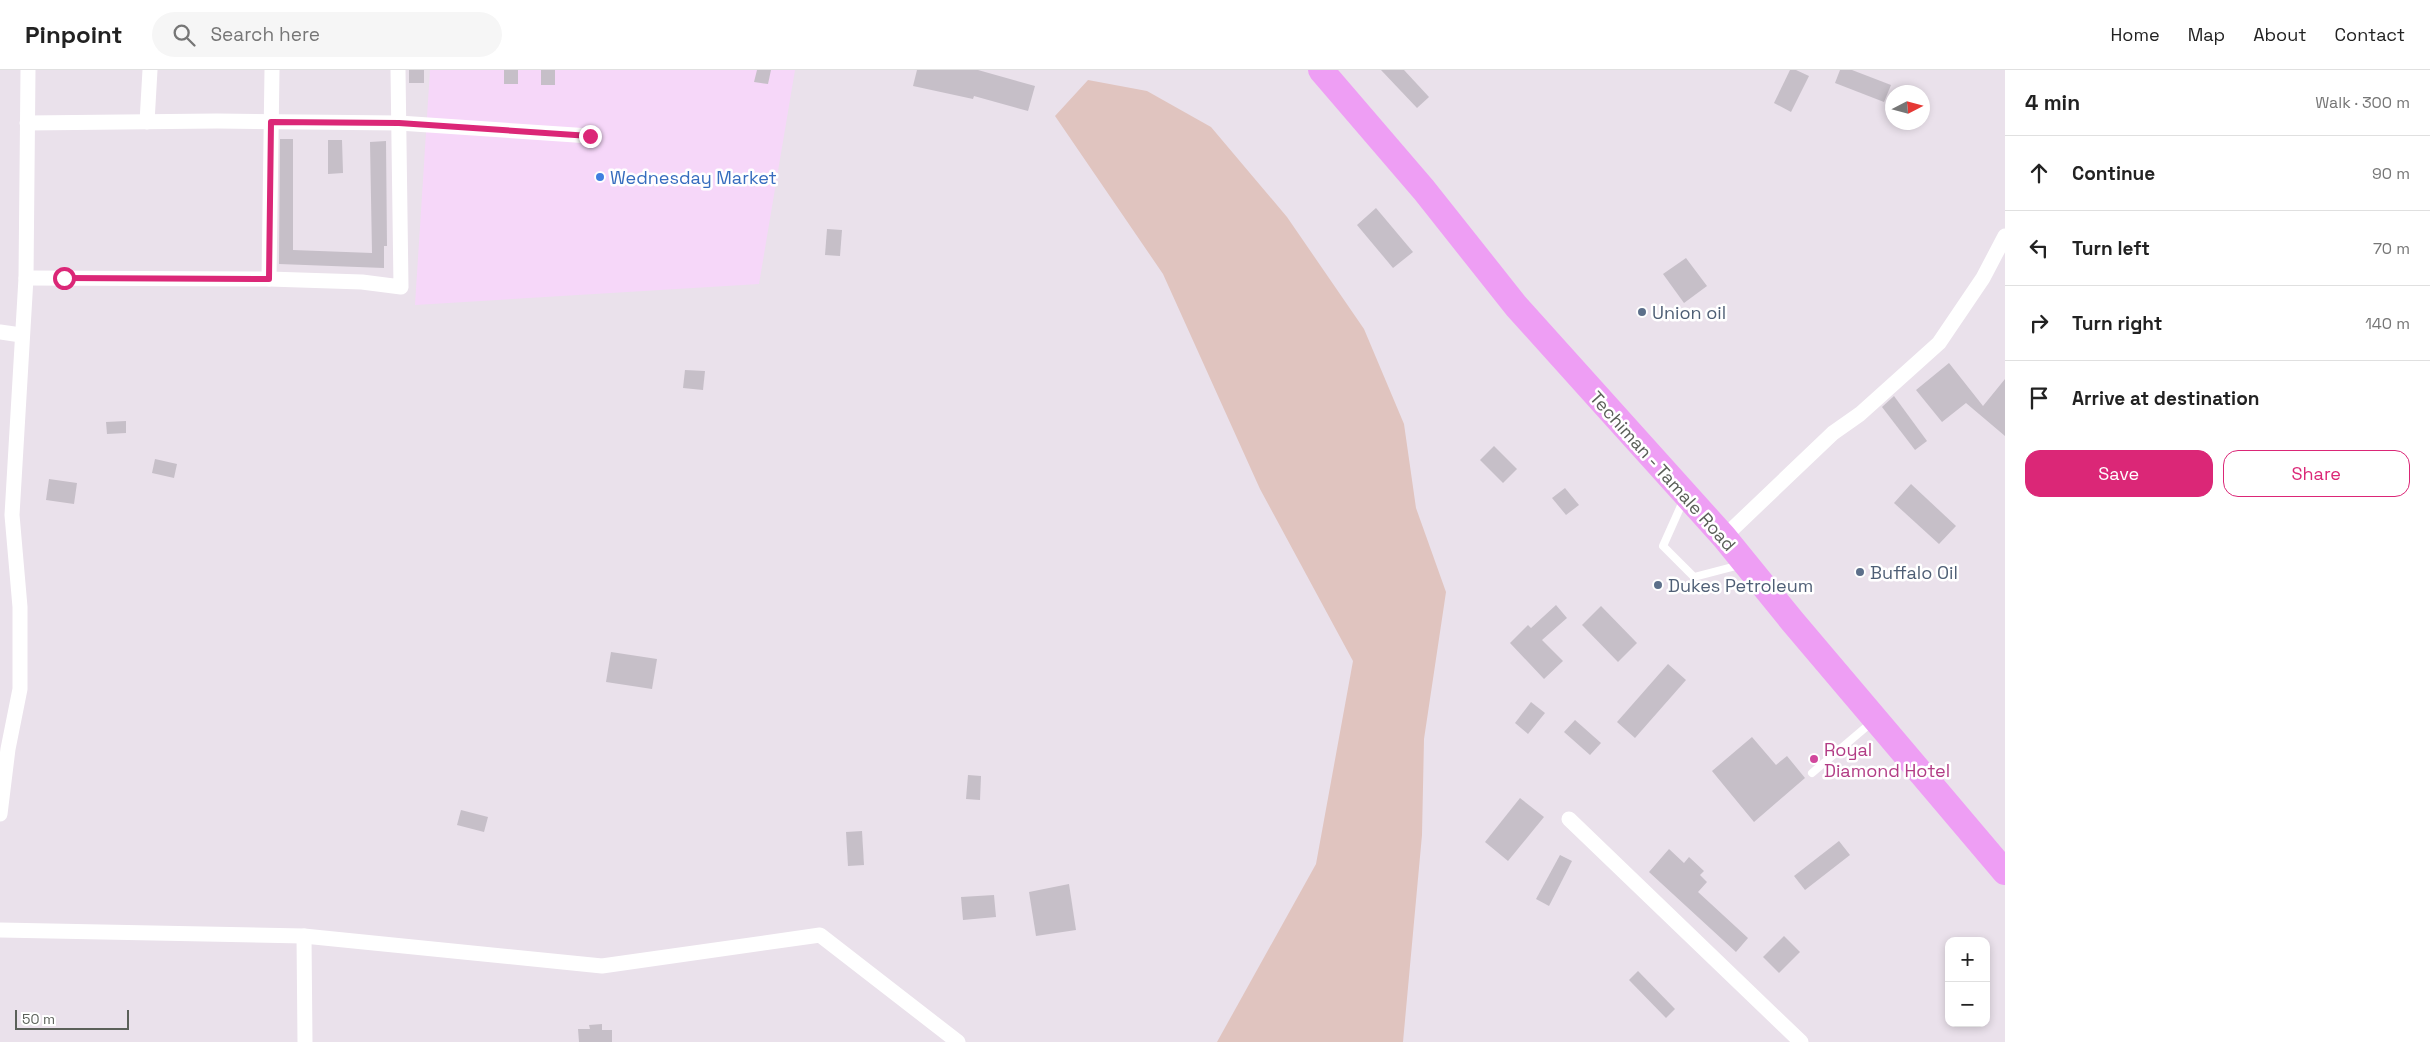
<!DOCTYPE html>
<html lang="en">
<head>
<meta charset="utf-8">
<style>
	:root { --surface:#fff; --page:#f6f6f6; --text:#222; --muted:#767676; --line:#e0e0e0; --accent:#db2777 }
	body { margin:0; font-family:"Space Grotesk",sans-serif; background:var(--page); color:var(--text) }
	.controls { position:absolute; right:15px; bottom:15px; display:grid; overflow:hidden; border-radius:10px; box-shadow:0 2px 8px #0003 }
	.controls button { width:45px; height:45px; display:grid; place-items:center; padding:0; border:0; border-bottom:1px solid var(--line); background:var(--surface); color:var(--text); font:25px sans-serif }
	.compass { position:absolute; left:1885px; top:15px; width:45px; height:45px; border-radius:50%; background:var(--surface); box-shadow:0 2px 8px #0003; rotate:84deg }
	.scale { position:absolute; left:15px; bottom:12px; width:114px; box-sizing:border-box; padding-left:5px; border:2px solid #5b6059; border-top:0; font-size:14px; line-height:18px; white-space:nowrap; color:#5b6059; -webkit-text-stroke:4px #fff; paint-order:stroke }
	.stop { position:absolute; width:15px; height:15px; margin:-11px; border:4px solid #db2777; border-radius:50%; background:#fff }
	.stop.end { background:#db2777; border-color:#fff; box-shadow:0 1px 5px #0008 }
	.list { margin:0; padding:0; list-style:none }
	h2 { display:flex; justify-content:space-between; align-items:center; height:65px; margin:0; padding:0 20px; font-size:21px }
	h2 small { font-size:16px; font-weight:400; color:var(--muted) }
	.list li { display:grid; grid-template-columns:32px 1fr auto; gap:15px; align-items:center; box-sizing:border-box; height:75px; padding:0 20px; border-top:1px solid var(--line) }
	.list b { display:block; font-size:19px; white-space:nowrap }
	.list em { font-size:16px; font-style:normal; color:var(--muted) }
	.actions { display:flex; gap:10px; padding:15px 20px }
	.actions a { flex:1; padding:11px 0; border:1px solid var(--accent); border-radius:15px; text-align:center; font-size:18px; color:var(--accent) }
	.actions .main { background:var(--accent); color:#fff }
	.icon { flex:none; width:28px; height:28px; fill:none; stroke:currentColor; stroke-width:2; stroke-linecap:round; stroke-linejoin:round }
	.map { position:relative; flex:none; width:2005px; height:972px; overflow:hidden }
	header { display:flex; align-items:center; gap:30px; box-sizing:border-box; height:70px; padding:0 25px; background:var(--surface); border-bottom:1px solid var(--line) }
	header strong { font-size:24px }
	nav { display:flex; gap:28px; margin-inline-start:auto; font-size:18px }
	.search { width:350px; height:45px; background:var(--page); display:flex; align-items:center; gap:12px; box-sizing:border-box; padding:0 18px; border-radius:28px; color:var(--muted); font-size:19px }
	main { display:flex }
	aside { flex:1; background:var(--surface) }
	.map>svg:first-child { display:block }
	.commercial { fill:#f6d7f9 }
	.green { fill:#e0c4bf }
	.building { fill:#c6bfc8 }
	.lines { fill:none; stroke-linecap:round; stroke-linejoin:round }
	.service { stroke:#fff; stroke-width:8 }
	.minor { stroke:#fff; stroke-width:15 }
	.trunk { stroke:#ee9ef4; stroke-width:26 }
	.route { stroke:#db2777; stroke-width:6 }
	.shop-dot { fill:#3f7fe0; stroke:#fff; stroke-width:2 }
	.service-dot { fill:#5c6f8a; stroke:#fff; stroke-width:2 }
	.hotel-dot { fill:#d1479c; stroke:#fff; stroke-width:2 }
	.labels { text-anchor:middle; dominant-baseline:central; stroke-width:5; stroke-linejoin:round; paint-order:stroke }
	.shop-label { font-size:18px; fill:#366cbe; stroke:#fff; text-anchor:start }
	.service-label { font-size:18px; fill:#4e5e75; stroke:#fff; text-anchor:start }
	.street-label { font-size:18px; fill:#5b6059; stroke:#fff }
	.hotel-label { font-size:18px; fill:#b23c85; stroke:#fff; text-anchor:start }
</style>
</head>
<body>
<header>
<strong>Pinpoint</strong>
<div class="search"><svg class="icon" aria-label="search" viewBox="0 0 24 24"><circle cx="10" cy="10" r="6"/><path d="M15 15l6 6"/></svg>Search here</div>
<nav><a>Home</a><a>Map</a><a>About</a><a>Contact</a></nav>
</header>
<main>
<div class="map">
<svg width="2005" height="972" viewBox="0 0 2005 972">
	<rect width="100%" height="100%" fill="#eae1eb"/>
	<path class="commercial" d="M 430,0 L 795,0 L 759,214 L 415,235 Z"/>
	<path class="green" d="M 1088,10 L 1147,21 L 1211,57 L 1287,147 L 1364,259 L 1404,354 L 1416,438 L 1446,522 L 1424,669 L 1422,765 L 1403,972 L 1217,972 L 1316,794 L 1353,591 L 1260,419 L 1163,204 L 1055,46 Z"/>
	<g class="building">
		<rect x="409" y="0" width="15" height="13"/>
		<rect x="504" y="0" width="14" height="14"/>
		<rect x="541" y="0" width="14" height="15"/>
		<path d="M 757,0 L 771,0 L 768,14 L 754,12 Z"/>
		<path d="M 917,0 L 978,0 L 1035,16 L 1028,41 L 974,26 L 973,29 L 913,16 Z"/>
		<path d="M 1381,0 L 1404,0 L 1429,27 L 1417,38 Z"/>
		<path d="M 1790,0 L 1796,0 L 1809,6 L 1791,42 L 1774,33 Z"/>
		<path d="M 1840,0 L 1852,0 L 1891,15 L 1884,32 L 1835,13 Z"/>
		<path d="M 280,69 L 293,69 L 293,180 L 372,183 L 370,72 L 386,71 L 387,176 L 384,176 L 384,198 L 279,194 Z"/>
		<path d="M 328,70 L 342,70 L 343,103 L 328,104 Z"/>
		<path d="M 1376,138 L 1413,182 L 1393,198 L 1357,155 Z"/>
		<path d="M 827,159 L 842,160 L 840,186 L 825,185 Z"/>
		<path d="M 1686,188 L 1707,216 L 1684,233 L 1663,204 Z"/>
		<path d="M 1949,293 L 1983,336 L 2005,309 L 2005,366 L 1966,333 L 1942,352 L 1916,320 Z"/>
		<path d="M 685,300 L 705,301 L 703,320 L 683,318 Z"/>
		<path d="M 1894,326 L 1927,371 L 1915,380 L 1882,337 Z"/>
		<path d="M 126,351 L 126,363 L 107,364 L 106,352 Z"/>
		<path d="M 1494,376 L 1517,399 L 1503,413 L 1480,390 Z"/>
		<path d="M 155,389 L 177,394 L 174,408 L 152,403 Z"/>
		<path d="M 49,409 L 77,413 L 74,434 L 46,430 Z"/>
		<path d="M 1911,414 L 1956,456 L 1939,474 L 1894,433 Z"/>
		<path d="M 1565,418 L 1579,435 L 1566,445 L 1552,428 Z"/>
		<path d="M 1556,535 L 1567,548 L 1542,570 L 1563,591 L 1544,609 L 1510,573 L 1528,555 L 1531,558 Z"/>
		<path d="M 1601,536 L 1637,573 L 1618,592 L 1582,555 Z"/>
		<path d="M 611,582 L 657,589 L 652,619 L 606,612 Z"/>
		<path d="M 1668,594 L 1686,610 L 1635,668 L 1617,652 Z"/>
		<path d="M 1531,632 L 1545,643 L 1528,664 L 1515,653 Z"/>
		<path d="M 1575,650 L 1601,673 L 1590,685 L 1564,662 Z"/>
		<path d="M 1752,667 L 1776,695 L 1787,686 L 1805,708 L 1754,752 L 1712,701 Z"/>
		<path d="M 968,705 L 981,706 L 980,730 L 966,729 Z"/>
		<path d="M 1520,728 L 1544,747 L 1508,791 L 1485,772 Z"/>
		<path d="M 461,740 L 488,747 L 484,762 L 457,755 Z"/>
		<path d="M 862,761 L 864,795 L 848,796 L 846,762 Z"/>
		<path d="M 1839,771 L 1850,785 L 1805,820 L 1794,806 Z"/>
		<path d="M 1669,779 L 1684,793 L 1689,787 L 1704,801 L 1700,805 L 1707,812 L 1698,822 L 1748,868 L 1736,882 L 1649,802 Z"/>
		<path d="M 1560,785 L 1572,791 L 1549,836 L 1536,829 Z"/>
		<path d="M 1069,814 L 1076,860 L 1036,866 L 1029,822 Z"/>
		<path d="M 994,825 L 996,847 L 963,850 L 961,827 Z"/>
		<path d="M 1784,866 L 1800,882 L 1779,903 L 1763,887 Z"/>
		<path d="M 1638,901 L 1675,939 L 1666,948 L 1629,910 Z"/>
		<path d="M 602,954 L 602,960 L 612,960 L 612,972 L 579,972 L 578,959 L 590,959 L 589,955 Z"/>
	</g>
	<g class="lines">
		<g class="service">
			<path d="M 1684,429 L 1663,476 L 1694,507 L 1740,495"/>
			<path d="M 1812,703 L 1872,652"/>
		</g>
		<g class="minor">
			<path d="M 147,52 L 150,0"/>
			<path d="M 27,53 L 217,51 L 399,53 L 590,66"/>
			<path d="M 26,208 L 269,209 L 362,212 L 401,217 L 398,0"/>
			<path d="M 269,209 L 272,0"/>
			<path d="M 0,262 L 21,265"/>
			<path d="M 1724,467 L 1833,363 L 1860,344 L 1939,273 L 1983,208 L 2005,166"/>
			<path d="M 0,744 L 8,679 L 20,619 L 20,537 L 12,445 L 26,208 L 28,0"/>
			<path d="M 1569,749 L 1801,972"/>
			<path d="M 0,860 L 304,866 L 602,896 L 820,865 L 958,972"/>
			<path d="M 304,866 L 305,972"/>
		</g>
		<path class="trunk" d="M 1321,0 L 1424,120 L 1516,236 L 1724,467 L 1793,552 L 2005,802"/>
	</g>
	<g class="lines">
		<path class="route" d="M 64,208 L 269,209 L 271,52 L 399,53 L 590,66"/>
	</g>
	<circle class="shop-dot" cx="600" cy="107" r="5"/>
	<g class="service-dot">
		<circle cx="1642" cy="242" r="5"/>
		<circle cx="1860" cy="502" r="5"/>
		<circle cx="1658" cy="515" r="5"/>
	</g>
	<circle class="hotel-dot" cx="1814" cy="689" r="5"/>
	<g class="labels">
		<g class="shop-label">
			<text x="610" y="107">Wednesday Market</text>
		</g>
		<g class="service-label">
			<text x="1652" y="242">Union oil</text>
			<text x="1870" y="502">Buffalo Oil</text>
			<text x="1668" y="515">Dukes Petroleum</text>
		</g>
		<g class="street-label">
			<text transform="translate(1663 401) rotate(48)">Techiman - Tamale Road</text>
		</g>
		<g class="hotel-label">
			<text x="1824" y="679">Royal<tspan x="1824" dy="21">Diamond Hotel</tspan></text>
		</g>
	</g>
</svg>
<div class="controls">
<button>+</button>
<button>−</button>
</div>
<svg class="compass" viewBox="-18 -18 36 36"><path d="M0-13l5 13h-10z" fill="#e53935"/><path d="M0 13l5-13h-10z" fill="#767676"/></svg>
<div class="scale">50 m</div>
<div class="stop" style="left:64px;top:208px"></div>
<div class="stop end" style="left:590px;top:66px"></div>
</div>
<aside>
<h2>4 min<small>Walk · 300 m</small></h2>
<ul class="list">
<li><svg class="icon" aria-label="ahead" viewBox="0 0 24 24"><path d="M12 20V5M6 11l6-6 6 6"/></svg><div><b>Continue</b></div><em>90 m</em></li>
<li><svg class="icon" aria-label="left" viewBox="0 0 24 24"><path d="M17 20v-9H6M10 6l-5 5 5 5"/></svg><div><b>Turn left</b></div><em>70 m</em></li>
<li><svg class="icon" aria-label="right" viewBox="0 0 24 24"><path d="M7 20v-9h11M14 6l5 5-5 5"/></svg><div><b>Turn right</b></div><em>140 m</em></li>
<li><svg class="icon" aria-label="arrive" viewBox="0 0 24 24"><path d="M6 21V4h12l-3 4 3 4H6"/></svg><div><b>Arrive at destination</b></div></li>
</ul>
<div class="actions"><a class="main">Save</a><a>Share</a></div>
</aside>
</main>
</body>
</html>
